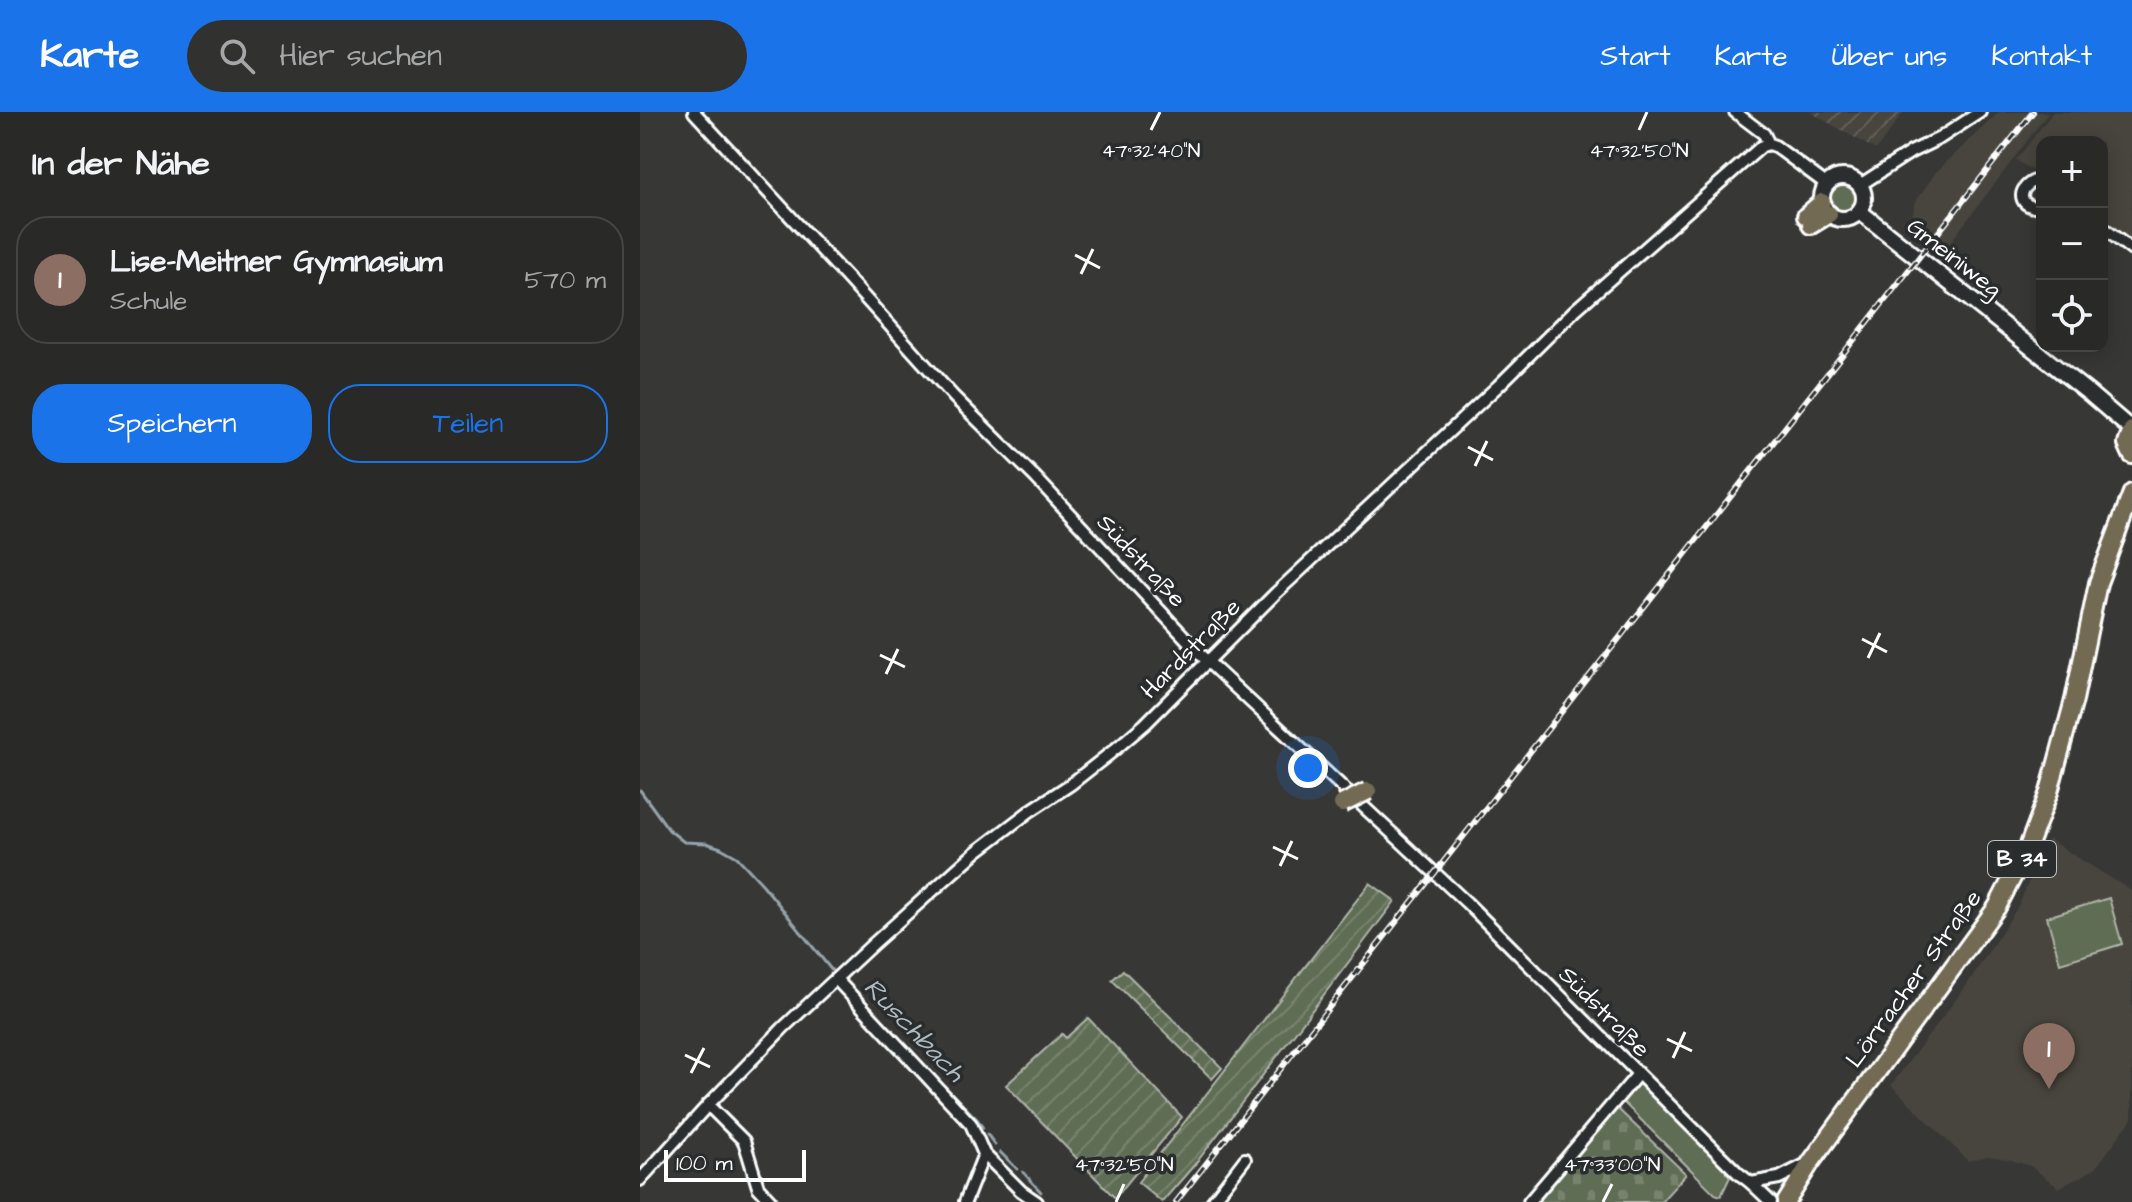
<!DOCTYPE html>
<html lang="de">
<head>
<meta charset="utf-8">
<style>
	:root { --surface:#292928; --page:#313130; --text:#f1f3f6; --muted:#a5a6a8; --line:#454545; --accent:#1a73e8 }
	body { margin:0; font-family:"Architects Daughter",sans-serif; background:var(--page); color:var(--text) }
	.controls { position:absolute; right:24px; top:24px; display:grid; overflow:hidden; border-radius:16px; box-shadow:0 4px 20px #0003 }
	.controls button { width:72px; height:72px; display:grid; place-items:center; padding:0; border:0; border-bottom:2px solid var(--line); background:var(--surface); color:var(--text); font:40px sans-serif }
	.scale { position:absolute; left:24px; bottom:20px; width:142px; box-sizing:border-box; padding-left:8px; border:4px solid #fff; border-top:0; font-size:22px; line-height:28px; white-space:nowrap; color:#fff; -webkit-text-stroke:6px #2a2d2e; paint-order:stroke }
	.you { position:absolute; left:668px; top:656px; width:28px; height:28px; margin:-20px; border:6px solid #fff; border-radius:50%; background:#1a73e8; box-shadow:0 0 0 12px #1a73e833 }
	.badge { display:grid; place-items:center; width:52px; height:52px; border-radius:50%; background:var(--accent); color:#fff; font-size:26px; font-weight:700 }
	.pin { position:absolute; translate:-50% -66px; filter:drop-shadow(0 2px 4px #0008) }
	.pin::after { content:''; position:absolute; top:42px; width:28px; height:24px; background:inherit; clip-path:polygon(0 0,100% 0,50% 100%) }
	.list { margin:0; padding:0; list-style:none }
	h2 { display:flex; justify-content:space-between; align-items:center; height:104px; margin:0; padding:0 32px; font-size:34px }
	h2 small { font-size:26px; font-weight:400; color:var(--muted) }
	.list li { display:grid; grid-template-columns:52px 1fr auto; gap:24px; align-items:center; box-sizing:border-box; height:128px; margin:0 16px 16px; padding:0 16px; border:2px solid var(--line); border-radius:32px }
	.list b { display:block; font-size:30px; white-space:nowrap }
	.list p { margin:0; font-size:26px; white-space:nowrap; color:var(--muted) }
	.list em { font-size:26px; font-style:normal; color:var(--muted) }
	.actions { display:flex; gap:16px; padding:24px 32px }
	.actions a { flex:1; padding:18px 0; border:2px solid var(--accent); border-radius:32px; text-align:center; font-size:28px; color:var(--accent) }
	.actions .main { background:var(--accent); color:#fff }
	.icon { flex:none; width:44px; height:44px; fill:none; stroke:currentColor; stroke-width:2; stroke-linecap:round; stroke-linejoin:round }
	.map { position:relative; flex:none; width:1492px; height:1090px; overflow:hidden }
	header { display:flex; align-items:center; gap:48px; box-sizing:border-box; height:112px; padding:0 40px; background:var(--accent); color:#fff }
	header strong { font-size:38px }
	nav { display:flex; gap:44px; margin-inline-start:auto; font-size:28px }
	.search { width:560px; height:72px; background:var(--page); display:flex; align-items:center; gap:20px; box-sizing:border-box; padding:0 28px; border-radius:44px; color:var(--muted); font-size:30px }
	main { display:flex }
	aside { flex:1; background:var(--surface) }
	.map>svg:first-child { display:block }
	.built { fill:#47443e }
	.industrial { fill:url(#industrial-furrows) }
	.grass { fill:#606d54; stroke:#b0b6aa; stroke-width:2 }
	.cemetery { fill:url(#cemetery-stones); stroke:#b0b6aa; stroke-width:2 }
	.garden { fill:url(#garden-furrows); stroke:#b0b6aa; stroke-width:2 }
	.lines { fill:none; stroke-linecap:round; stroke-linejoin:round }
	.stream { stroke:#95a4ab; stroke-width:3 }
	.street-casing { stroke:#fff; stroke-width:16 }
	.secondary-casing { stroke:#fff; stroke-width:20 }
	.primary-casing { stroke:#fff; stroke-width:22 }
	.street { stroke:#2a2d2e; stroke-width:10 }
	.secondary { stroke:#2a2d2e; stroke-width:14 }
	.primary { stroke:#736b52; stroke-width:16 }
	.rail-casing { stroke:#fff; stroke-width:6 }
	.rail { stroke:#2a2d2e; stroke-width:3; stroke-dasharray:9; stroke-linecap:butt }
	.primary-bridge-casing { stroke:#fff; stroke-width:22; stroke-linecap:butt }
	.primary-bridge { stroke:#736b52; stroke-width:16 }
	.ticks { fill:none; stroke:#fff; stroke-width:3 }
	.labels { text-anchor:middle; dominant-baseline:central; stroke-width:7; stroke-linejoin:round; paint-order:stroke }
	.shield { fill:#2a2d2e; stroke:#bfc0c0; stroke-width:2 }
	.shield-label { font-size:22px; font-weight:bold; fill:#fff }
	.street-label { font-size:24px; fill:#fff; stroke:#2a2d2e }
	.water-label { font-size:26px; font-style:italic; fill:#afbbc0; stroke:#2a2d2e }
	.ticks-label { font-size:20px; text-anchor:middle; fill:#fff; stroke:#2a2d2e; stroke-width:7; stroke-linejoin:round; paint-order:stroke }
</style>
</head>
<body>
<header>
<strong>Karte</strong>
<div class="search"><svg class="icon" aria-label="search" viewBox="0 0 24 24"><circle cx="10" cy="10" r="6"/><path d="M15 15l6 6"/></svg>Hier suchen</div>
<nav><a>Start</a><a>Karte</a><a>Über uns</a><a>Kontakt</a></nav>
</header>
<main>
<aside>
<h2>In der Nähe<small></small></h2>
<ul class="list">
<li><span class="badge" style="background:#8d6e63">1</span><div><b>Lise-Meitner Gymnasium</b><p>Schule</p></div><em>570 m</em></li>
</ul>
<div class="actions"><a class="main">Speichern</a><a>Teilen</a></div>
</aside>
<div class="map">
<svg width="1492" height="1090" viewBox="0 0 1492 1090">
	<defs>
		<pattern id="industrial-furrows" width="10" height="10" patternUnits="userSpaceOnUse" patternTransform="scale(2)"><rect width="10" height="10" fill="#47443e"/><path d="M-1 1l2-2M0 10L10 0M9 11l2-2" fill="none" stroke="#63605b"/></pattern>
		<pattern id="cemetery-stones" width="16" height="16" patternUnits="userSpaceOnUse" patternTransform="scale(2)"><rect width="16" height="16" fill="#606d54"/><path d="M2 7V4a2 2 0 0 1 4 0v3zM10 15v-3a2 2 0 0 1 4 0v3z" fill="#78836e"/></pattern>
		<pattern id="garden-furrows" width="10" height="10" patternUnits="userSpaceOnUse" patternTransform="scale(2)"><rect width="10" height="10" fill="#606d54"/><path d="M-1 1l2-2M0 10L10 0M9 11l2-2" fill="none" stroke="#78836e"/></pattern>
	</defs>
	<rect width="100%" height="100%" fill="#373735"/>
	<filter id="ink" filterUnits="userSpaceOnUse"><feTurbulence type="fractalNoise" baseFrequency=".0125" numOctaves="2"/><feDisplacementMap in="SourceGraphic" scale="16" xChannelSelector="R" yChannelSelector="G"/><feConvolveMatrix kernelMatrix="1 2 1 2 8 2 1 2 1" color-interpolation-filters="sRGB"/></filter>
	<g filter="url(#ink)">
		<g class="built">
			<path d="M 1359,0 L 1409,0 L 1300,144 L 1275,113 L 1273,103 L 1274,92 L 1296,60 Z"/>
			<path d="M 1413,0 L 1492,0 L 1492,131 L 1462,109 L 1462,30 L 1402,30 L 1402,65 L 1376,48 Z"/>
			<path d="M 1408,727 L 1492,779 L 1492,1007 L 1455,1057 L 1419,1076 L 1390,1054 L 1371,1048 L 1348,1044 L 1328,1049 L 1251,973 L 1326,874 L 1377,796 Z"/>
		</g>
		<path class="industrial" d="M 1170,0 L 1264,0 L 1236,38 Z"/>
		<g class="grass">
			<circle cx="1202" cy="85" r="14"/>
			<path d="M 1469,786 L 1482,832 L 1420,851 L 1407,805 Z"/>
			<path d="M 993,972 L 1002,972 L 1083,1056 L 1090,1065 L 1081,1084 L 1075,1082 L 983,990 L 985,983 Z"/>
		</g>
		<path class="cemetery" d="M 977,996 L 1046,1062 L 1021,1090 L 895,1090 Z"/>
		<g class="garden">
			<path d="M 730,771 L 755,789 L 556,1051 L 522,1090 L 498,1070 Z"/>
			<path d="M 483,858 L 582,956 L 572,967 L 472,868 Z"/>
			<path d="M 448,906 L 542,1005 L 475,1086 L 366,973 L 422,922 L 426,926 Z"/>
		</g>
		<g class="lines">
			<g class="stream">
				<path d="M 0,678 L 29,718 L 44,730 L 66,731 L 81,736 L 97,745 L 123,773 L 193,860"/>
				<path d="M 277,947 L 337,1007 L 343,1016"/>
				<path d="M 347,1022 L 355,1033"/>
				<path d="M 360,1040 L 377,1057"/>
				<path d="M 383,1060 L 401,1080"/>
			</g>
			<g class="street-casing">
				<g id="street">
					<path d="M 54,0 L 209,168 L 314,285 L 396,366 L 567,549 L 827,791 L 1098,1061 L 1111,1071 L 1131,1090"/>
					<path d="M 1095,0 L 1124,22 L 1129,32 L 1135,34 L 1186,72"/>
					<path d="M 1402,72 L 1397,68 C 1374,76 1379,98 1402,95"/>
					<path d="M 1220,73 L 1271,40 L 1300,26 L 1340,0"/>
					<path d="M 1462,115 L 1492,138"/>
					<path d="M 196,867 L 331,1012 L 344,1042 L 381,1079 L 397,1090"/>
					<path d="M 68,993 L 104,1029 L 118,1075 L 131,1089"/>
					<path d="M 0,1068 L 68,993 L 144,915 L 233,832 L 336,740 L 390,699 L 431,672 L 473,639 L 505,612 L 636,481 L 858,274 L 935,198 L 1122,34 L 1129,32"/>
					<path d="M 1111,1071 L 1139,1066 L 1169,1051"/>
					<path d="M 325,1090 L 344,1042"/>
					<path d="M 572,1090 L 605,1047"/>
					<path d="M 889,1090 L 998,962"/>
				</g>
			</g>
			<g class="secondary-casing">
				<g id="secondary">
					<circle cx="1203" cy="86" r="21"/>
					<path d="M 1219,99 L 1450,282 L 1492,318"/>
				</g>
			</g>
			<g class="primary-casing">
				<g id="primary">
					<path d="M 1166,104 L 1182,90"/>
					<path d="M 1171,113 L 1189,102"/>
					<path d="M 1492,318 L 1487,332 L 1492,343"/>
					<path d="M 1146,1090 L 1171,1050 L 1357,795 L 1389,733 L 1409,680 L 1434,588 L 1458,471 L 1492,381"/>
				</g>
			</g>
			<use href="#street" class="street"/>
			<use href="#secondary" class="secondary"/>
			<use href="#primary" class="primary"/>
			<g class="rail-casing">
				<path id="rail" d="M 536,1090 L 1393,0"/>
			</g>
			<use href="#rail" class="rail"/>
			<g class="primary-bridge-casing">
				<path id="primary-bridge" d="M 702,692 L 728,679"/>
			</g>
			<use href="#primary-bridge" class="primary-bridge"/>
		</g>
	</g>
	<path class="ticks" d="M 511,18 L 520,0M 999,18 L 1007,0M 435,143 L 460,156M 441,162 L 453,137M 828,335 L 853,348M 835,354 L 847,329M 1222,527 L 1247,540M 240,543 L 265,555M 1228,546 L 1240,521M 246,562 L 258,537M 633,735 L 658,747M 640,754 L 652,729M 1027,927 L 1052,939M 45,943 L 70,955M 1033,946 L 1045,920M 51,961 L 64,936M 476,1090 L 484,1072M 963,1090 L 972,1072"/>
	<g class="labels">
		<rect class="shield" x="1348" y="729" width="68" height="36" rx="6"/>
		<g class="shield-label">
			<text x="1382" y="747">B 34</text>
		</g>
		<g class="street-label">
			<text transform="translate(1314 146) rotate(38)">Gmeiniweg</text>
			<text transform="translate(501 449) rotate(47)">Südstraße</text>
			<text transform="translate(551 537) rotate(-45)">Hardstraße</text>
			<text transform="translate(1274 867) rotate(-54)">Lörracher Straße</text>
			<text transform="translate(964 900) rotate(45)">Südstraße</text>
		</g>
		<g class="water-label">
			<text transform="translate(274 918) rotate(46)">Ruschbach</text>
		</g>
	</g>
	<g class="ticks-label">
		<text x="999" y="45">47°32'50"N</text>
		<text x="511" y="45">47°32'40"N</text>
		<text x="484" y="1059">47°32'50"N</text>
		<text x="972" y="1059">47°33'00"N</text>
	</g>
</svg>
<div class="controls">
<button>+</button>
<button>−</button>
<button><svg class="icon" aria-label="locate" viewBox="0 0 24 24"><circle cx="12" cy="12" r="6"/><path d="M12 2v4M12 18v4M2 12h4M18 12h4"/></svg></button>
</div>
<div class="scale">100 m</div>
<div class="you"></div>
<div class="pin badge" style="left:1409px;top:977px;background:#8d6e63">1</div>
</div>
</main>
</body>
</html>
